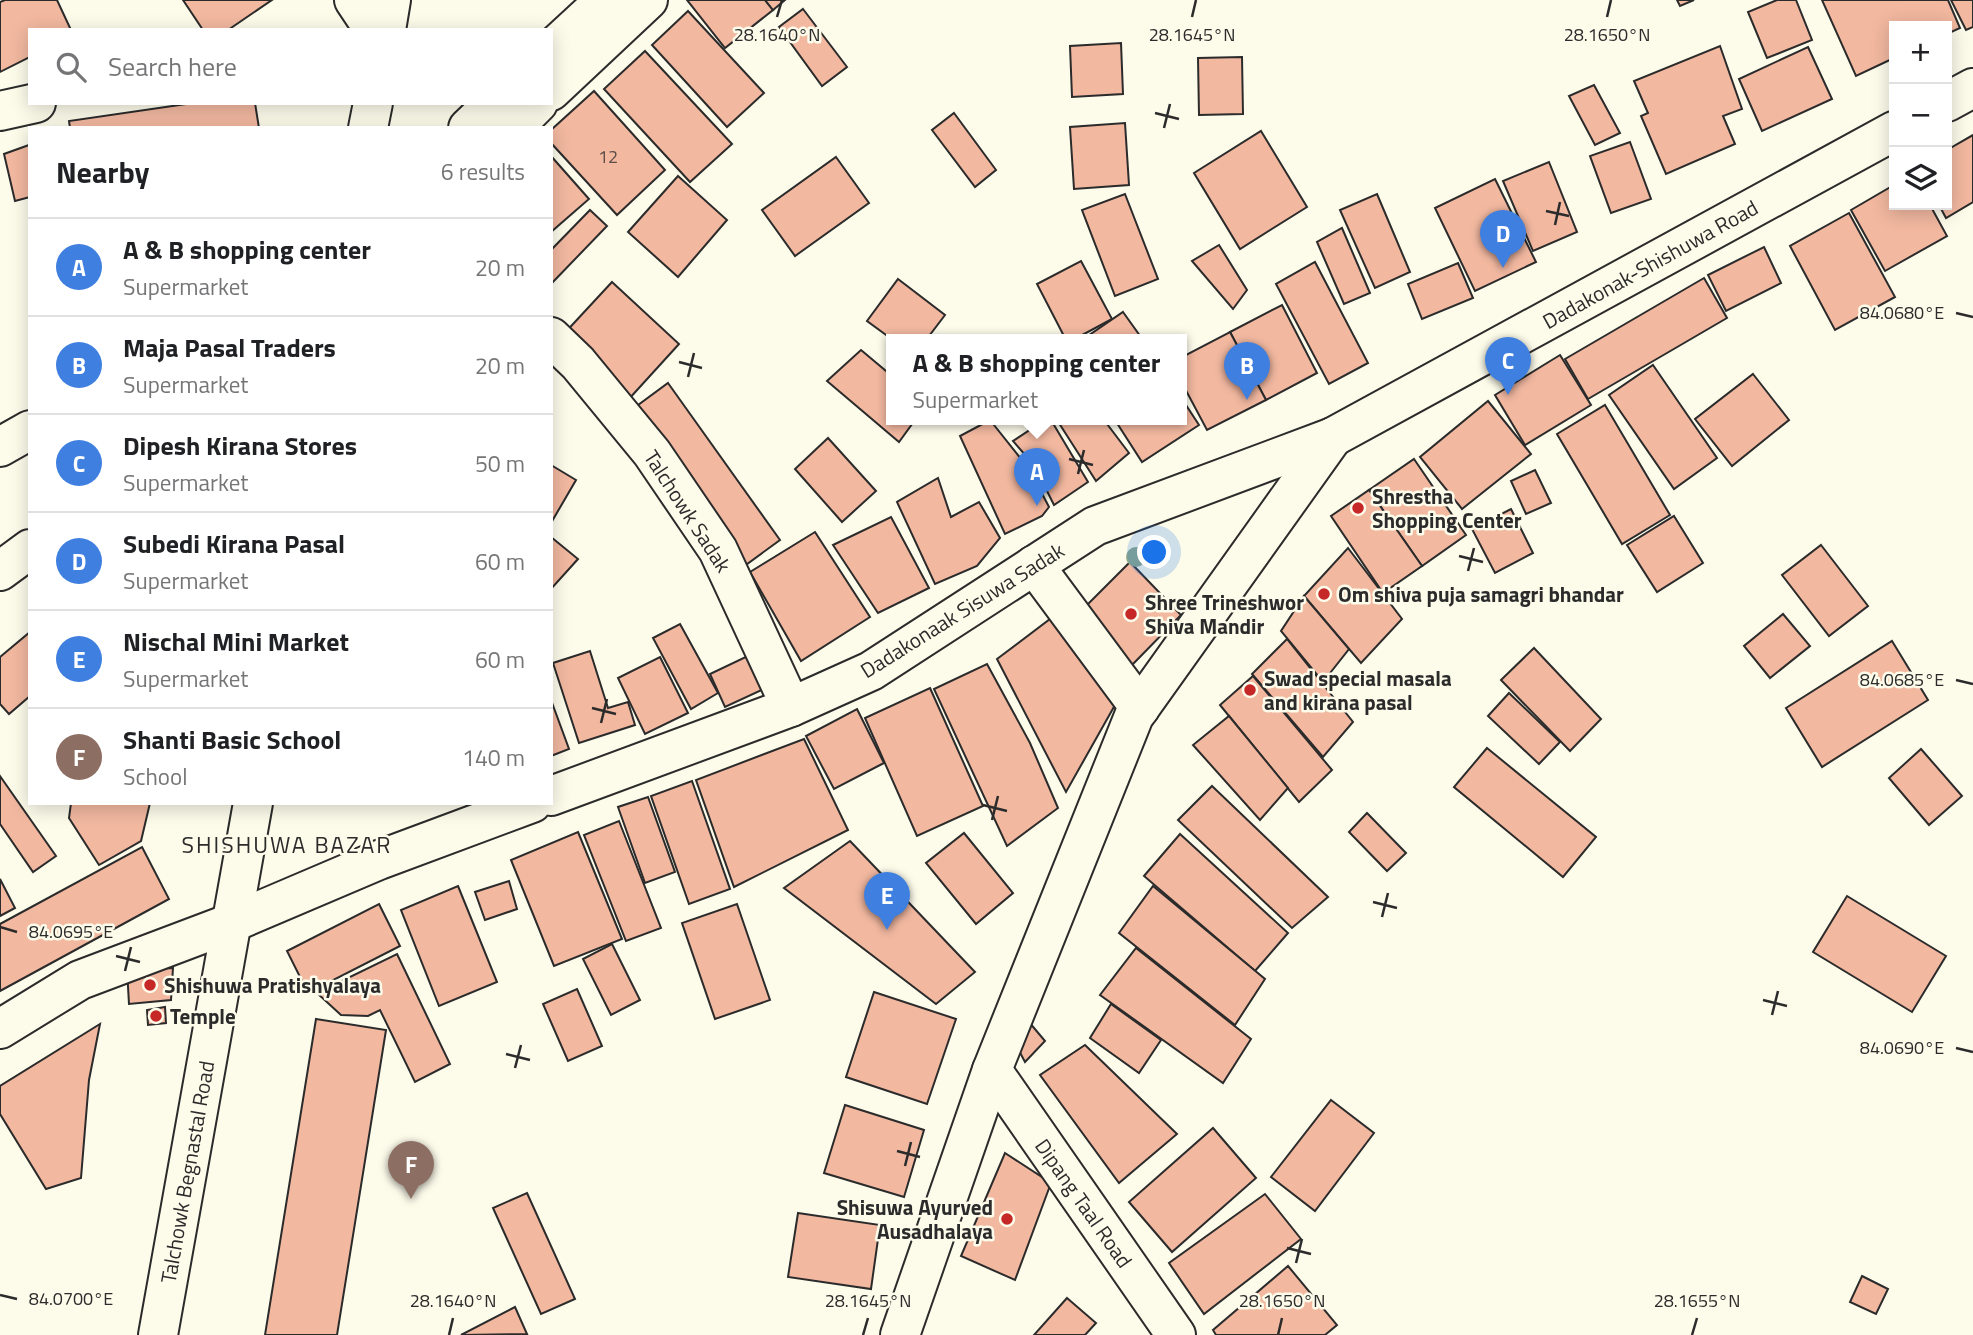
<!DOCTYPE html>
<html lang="en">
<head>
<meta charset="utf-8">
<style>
	:root { --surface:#fff; --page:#f6f6f6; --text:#202124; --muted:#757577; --line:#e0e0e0; --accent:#0f766e }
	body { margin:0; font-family:"Titillium Web",sans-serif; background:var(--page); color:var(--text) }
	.controls { position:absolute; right:21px; top:21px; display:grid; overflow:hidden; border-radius:0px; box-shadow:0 4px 18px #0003 }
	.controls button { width:63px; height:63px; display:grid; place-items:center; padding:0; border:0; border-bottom:2px solid var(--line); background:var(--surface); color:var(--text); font:35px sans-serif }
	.you { position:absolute; left:1155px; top:553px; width:24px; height:24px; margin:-18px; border:5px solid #fff; border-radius:50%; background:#1a73e8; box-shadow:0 0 0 10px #1a73e833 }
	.badge { display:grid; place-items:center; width:46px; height:46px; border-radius:50%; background:var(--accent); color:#fff; font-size:23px; font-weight:700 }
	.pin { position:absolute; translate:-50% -58px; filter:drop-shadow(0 2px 4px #0008) }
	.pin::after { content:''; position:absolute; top:37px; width:24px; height:21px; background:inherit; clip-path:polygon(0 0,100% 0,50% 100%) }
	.popup { position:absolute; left:886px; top:334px; width:301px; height:91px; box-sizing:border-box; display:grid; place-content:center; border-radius:0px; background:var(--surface); filter:drop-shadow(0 2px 5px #0005); font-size:23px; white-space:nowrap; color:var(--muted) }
	.popup b { font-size:26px; color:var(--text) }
	.popup::after { content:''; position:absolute; left:50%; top:100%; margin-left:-14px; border:14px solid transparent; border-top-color:var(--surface) }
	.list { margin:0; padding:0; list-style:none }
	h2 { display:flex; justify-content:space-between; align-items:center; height:91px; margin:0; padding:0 28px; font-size:30px }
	h2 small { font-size:23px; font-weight:400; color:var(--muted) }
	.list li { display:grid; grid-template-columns:46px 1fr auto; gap:21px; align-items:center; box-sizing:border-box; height:98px; padding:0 28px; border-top:2px solid var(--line) }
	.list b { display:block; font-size:26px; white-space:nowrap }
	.list p { margin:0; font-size:23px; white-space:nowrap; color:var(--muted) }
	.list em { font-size:23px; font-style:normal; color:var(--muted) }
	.icon { flex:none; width:38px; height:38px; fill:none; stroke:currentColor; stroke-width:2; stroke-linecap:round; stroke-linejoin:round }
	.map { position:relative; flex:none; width:1973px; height:1335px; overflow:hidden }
	.search { position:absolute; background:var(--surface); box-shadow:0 4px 18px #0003; left:28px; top:28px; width:525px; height:77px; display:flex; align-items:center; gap:18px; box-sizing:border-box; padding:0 24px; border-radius:0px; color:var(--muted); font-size:26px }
	.panel { position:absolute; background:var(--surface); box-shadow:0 4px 18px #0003; left:28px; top:126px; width:525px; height:679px; border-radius:0px }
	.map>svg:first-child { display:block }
	.building { fill:#f2b8a0; stroke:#2b2b2b; stroke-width:2 }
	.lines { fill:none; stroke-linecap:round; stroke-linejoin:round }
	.street-casing { stroke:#2b2b2b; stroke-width:42 }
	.secondary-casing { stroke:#2b2b2b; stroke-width:42 }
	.street { stroke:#fdfbea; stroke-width:38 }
	.secondary { stroke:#fdfbea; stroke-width:38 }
	.tree { fill:#8ea78a }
	.ticks { fill:none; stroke:#2b2b2b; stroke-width:2.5 }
	.poi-dot { fill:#c62828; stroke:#fdfbea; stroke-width:2.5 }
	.labels { text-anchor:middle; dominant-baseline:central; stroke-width:5; stroke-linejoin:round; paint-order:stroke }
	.number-label { font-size:18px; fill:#5d4e48 }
	.street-label { font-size:21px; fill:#2b2b2b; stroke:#fdfbea }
	.poi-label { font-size:21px; font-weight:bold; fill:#2b2b2b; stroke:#fdfbea; text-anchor:start }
	.neighbourhood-label { font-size:23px; letter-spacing:2px; fill:#2b2b2b; stroke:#fdfbea }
	.ticks-label { font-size:18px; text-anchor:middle; fill:#2b2b2b; stroke:#fdfbea; stroke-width:5; stroke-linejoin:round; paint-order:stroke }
</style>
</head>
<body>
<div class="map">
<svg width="1973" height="1335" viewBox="0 0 1973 1335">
	<rect width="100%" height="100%" fill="#fdfbea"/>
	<g class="building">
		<path d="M 5,0 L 57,0 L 71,30 L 30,30 L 30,57 L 0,72 L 0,2 Z"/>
		<path d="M 183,0 L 272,0 L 228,30 L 203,30 Z"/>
		<path d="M 687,0 L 765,0 L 773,10 L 725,48 Z"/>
		<path d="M 765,0 L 785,0 L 773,10 Z"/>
		<path d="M 1677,0 L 1694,0 L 1680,6 Z"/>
		<path d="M 1777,0 L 1796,0 L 1812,40 L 1767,58 L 1748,12 Z"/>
		<path d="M 1822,0 L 1948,0 L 1960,28 L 1947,34 L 1947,26 L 1894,26 L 1894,58 L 1856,76 Z"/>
		<path d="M 1951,0 L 1973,0 L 1973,27 L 1966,30 Z"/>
		<path d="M 803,9 L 847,67 L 822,86 L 779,27 Z"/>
		<path d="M 688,11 L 764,93 L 727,127 L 652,45 Z"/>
		<path d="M 1121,43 L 1123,94 L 1072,97 L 1070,46 Z"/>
		<path d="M 1720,46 L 1742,109 L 1723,116 L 1735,144 L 1666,174 L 1641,116 L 1648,113 L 1634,81 Z"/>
		<path d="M 1808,47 L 1832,99 L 1762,131 L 1739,79 Z"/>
		<path d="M 645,51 L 732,144 L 690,182 L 604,89 Z"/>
		<path d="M 1242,57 L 1243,114 L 1199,115 L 1198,58 Z"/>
		<path d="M 1594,85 L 1620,133 L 1595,145 L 1569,96 Z"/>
		<path d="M 594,91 L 665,170 L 617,215 L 551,143 L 551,130 Z"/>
		<path d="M 193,103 L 255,103 L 259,128 L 70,128 L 69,121 Z"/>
		<path d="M 954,113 L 996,170 L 975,187 L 932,130 Z"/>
		<path d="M 1125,123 L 1129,185 L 1074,189 L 1070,127 Z"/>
		<path d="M 1261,131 L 1307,207 L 1240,249 L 1194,173 Z"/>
		<path d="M 1973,135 L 1973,202 L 1946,218 L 1939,205 L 1947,205 L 1947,150 Z"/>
		<path d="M 1630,142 L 1651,199 L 1611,213 L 1590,156 Z"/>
		<path d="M 29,145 L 30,197 L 15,201 L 4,154 Z"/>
		<path d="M 551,156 L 589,199 L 551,232 Z"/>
		<path d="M 836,157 L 869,203 L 795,256 L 762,210 Z"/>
		<path d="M 1549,162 L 1577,232 L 1533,251 L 1503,181 Z"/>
		<path d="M 678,176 L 727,220 L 678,277 L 628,232 Z"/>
		<path d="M 1495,179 L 1536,262 L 1475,291 L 1435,208 Z"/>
		<path d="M 1894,185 L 1894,205 L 1930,205 L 1947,236 L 1885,271 L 1851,210 Z"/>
		<path d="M 1125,194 L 1158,279 L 1115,296 L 1082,210 Z"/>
		<path d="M 1377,194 L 1410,272 L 1375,288 L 1340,210 Z"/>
		<path d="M 590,210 L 607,226 L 551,284 L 551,250 Z"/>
		<path d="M 1849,213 L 1895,297 L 1835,330 L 1790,246 Z"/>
		<path d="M 1342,228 L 1370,293 L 1344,304 L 1317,242 Z"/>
		<path d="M 1219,245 L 1247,290 L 1233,309 L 1192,261 Z"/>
		<path d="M 1764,247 L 1781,283 L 1726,311 L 1708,275 Z"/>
		<path d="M 1081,261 L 1112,319 L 1073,340 L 1066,340 L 1037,284 Z"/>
		<path d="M 1315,262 L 1368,363 L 1329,384 L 1276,284 Z"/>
		<path d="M 1458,263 L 1473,298 L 1422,319 L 1408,284 Z"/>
		<path d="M 1704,278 L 1727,318 L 1588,399 L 1565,359 Z"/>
		<path d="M 898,279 L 945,315 L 926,340 L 893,340 L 867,321 Z"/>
		<path d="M 612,282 L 679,344 L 628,400 L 561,337 Z"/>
		<path d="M 1282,305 L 1317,373 L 1266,400 L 1230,332 Z"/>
		<path d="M 1123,312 L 1143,340 L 1082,340 Z"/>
		<path d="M 1230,332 L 1266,400 L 1207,430 L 1182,383 L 1182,357 Z"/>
		<path d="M 861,350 L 892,376 L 892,420 L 915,420 L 899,442 L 827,381 Z"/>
		<path d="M 1560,355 L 1591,405 L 1525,445 L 1495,395 Z"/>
		<path d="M 1653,365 L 1717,458 L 1674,489 L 1609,395 Z"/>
		<path d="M 1753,374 L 1789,420 L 1732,466 L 1695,419 Z"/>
		<path d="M 668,383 L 780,540 L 743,567 L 630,411 Z"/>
		<path d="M 1182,399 L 1199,425 L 1142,462 L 1115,420 L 1182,420 Z"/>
		<path d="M 1488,401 L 1531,454 L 1462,509 L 1420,457 Z"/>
		<path d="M 1605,405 L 1670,515 L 1622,544 L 1557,434 Z"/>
		<path d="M 990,420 L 1029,469 L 1049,507 L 1042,516 L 1005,534 L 960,436 Z"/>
		<path d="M 1045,420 L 1051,420 L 1088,482 L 1054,505 L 1034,465 L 1013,441 Z"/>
		<path d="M 1057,420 L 1104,420 L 1129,453 L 1096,481 Z"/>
		<path d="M 828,438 L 876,491 L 842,522 L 795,469 Z"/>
		<path d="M 1414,459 L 1466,535 L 1422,566 L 1369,490 Z"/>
		<path d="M 551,465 L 576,480 L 551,523 Z"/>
		<path d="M 1535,470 L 1551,503 L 1526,514 L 1511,481 Z"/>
		<path d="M 938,478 L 951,517 L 979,502 L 1000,538 L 977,566 L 935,584 L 897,502 Z"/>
		<path d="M 1369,490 L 1422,566 L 1383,593 L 1331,516 Z"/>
		<path d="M 1511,509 L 1533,553 L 1495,573 L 1472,529 Z"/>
		<path d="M 1674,516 L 1703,563 L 1657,592 L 1627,545 Z"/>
		<path d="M 891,517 L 929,588 L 878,613 L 833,545 Z"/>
		<path d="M 815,532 L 870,617 L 801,661 L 750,572 Z"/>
		<path d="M 551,537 L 578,559 L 551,589 Z"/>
		<path d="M 1821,545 L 1868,606 L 1829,636 L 1782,575 Z"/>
		<path d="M 1348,548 L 1402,619 L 1361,663 L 1304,596 Z"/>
		<path d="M 1130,562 L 1181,615 L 1132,665 L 1080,612 Z"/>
		<path d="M 1304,596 L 1349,649 L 1323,682 L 1281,631 Z"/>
		<path d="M 1783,614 L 1810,646 L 1770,678 L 1744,646 Z"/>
		<path d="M 1054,616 L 1115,705 L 1066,792 L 997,659 Z"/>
		<path d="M 680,624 L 718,693 L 691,709 L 653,638 Z"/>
		<path d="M 30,632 L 30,696 L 9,714 L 0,704 L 0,657 Z"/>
		<path d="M 1287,639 L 1353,722 L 1323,757 L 1252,674 Z"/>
		<path d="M 1892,641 L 1928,700 L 1822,767 L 1786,708 Z"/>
		<path d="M 1534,648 L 1601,719 L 1570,751 L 1501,680 Z"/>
		<path d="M 590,651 L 608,708 L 628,702 L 635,725 L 579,743 L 553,663 Z"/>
		<path d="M 754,653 L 770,686 L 725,707 L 710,674 Z"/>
		<path d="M 660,657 L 688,713 L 645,734 L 618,678 Z"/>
		<path d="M 987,664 L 1030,743 L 1058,808 L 1007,846 L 934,689 Z"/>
		<path d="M 1253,676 L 1332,770 L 1299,802 L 1220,705 Z"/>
		<path d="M 930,688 L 983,806 L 917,836 L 865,718 Z"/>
		<path d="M 1509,693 L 1560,742 L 1539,764 L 1488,716 Z"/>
		<path d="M 551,700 L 569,749 L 551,756 Z"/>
		<path d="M 857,709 L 884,763 L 834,789 L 806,736 Z"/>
		<path d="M 1229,716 L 1288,788 L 1260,820 L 1193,745 Z"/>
		<path d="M 804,739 L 848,830 L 734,887 L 696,780 Z"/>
		<path d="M 1487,748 L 1596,837 L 1563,877 L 1454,787 Z"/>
		<path d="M 1921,749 L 1962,796 L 1929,825 L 1889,778 Z"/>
		<path d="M 0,776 L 56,856 L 33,872 L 0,824 Z"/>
		<path d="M 692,781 L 730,889 L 689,904 L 651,796 Z"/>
		<path d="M 1212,786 L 1328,897 L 1292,928 L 1178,820 Z"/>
		<path d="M 648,797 L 675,872 L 645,883 L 618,807 Z"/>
		<path d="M 71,803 L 150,803 L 141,841 L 99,865 L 69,818 Z"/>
		<path d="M 1367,813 L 1406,853 L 1387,871 L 1349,832 Z"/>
		<path d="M 619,821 L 661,928 L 626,941 L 584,835 Z"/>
		<path d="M 578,832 L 622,939 L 554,966 L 511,860 Z"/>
		<path d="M 964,833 L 1013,893 L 976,924 L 926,863 Z"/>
		<path d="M 1180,834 L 1288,933 L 1255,971 L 1144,876 Z"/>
		<path d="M 850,841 L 975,972 L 936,1004 L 784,888 Z"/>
		<path d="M 142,847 L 169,899 L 0,991 L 0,924 Z"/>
		<path d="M 0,879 L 15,908 L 0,916 Z"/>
		<path d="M 509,881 L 517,909 L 485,920 L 475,892 Z"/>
		<path d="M 458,886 L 497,982 L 439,1006 L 401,910 Z"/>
		<path d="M 1153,886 L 1265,979 L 1235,1025 L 1119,933 Z"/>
		<path d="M 1847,896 L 1946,956 L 1912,1012 L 1813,952 Z"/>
		<path d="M 379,904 L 400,946 L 308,993 L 287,951 Z"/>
		<path d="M 737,904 L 770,1000 L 715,1019 L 682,923 Z"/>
		<path d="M 612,944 L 640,1000 L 611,1015 L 583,959 Z"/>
		<path d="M 1136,948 L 1251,1039 L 1223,1083 L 1100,995 Z"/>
		<path d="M 397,954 L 450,1064 L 415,1082 L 380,1010 L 368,1016 L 341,1015 L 317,993 Z"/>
		<path d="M 173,968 L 171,1000 L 129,1004 L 127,969 Z"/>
		<path d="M 577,989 L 602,1046 L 568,1061 L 543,1004 Z"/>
		<path d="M 874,992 L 956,1019 L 927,1104 L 846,1077 Z"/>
		<path d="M 1111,1004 L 1161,1040 L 1139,1073 L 1090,1038 Z"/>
		<path d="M 165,1007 L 166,1023 L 148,1025 L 147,1010 Z"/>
		<path d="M 316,1019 L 386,1030 L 337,1335 L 265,1335 Z"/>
		<path d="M 1029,1022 L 1045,1041 L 1025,1062 L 1014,1041 Z"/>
		<path d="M 100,1024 L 89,1080 L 81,1178 L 46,1189 L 0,1114 L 0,1086 Z"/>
		<path d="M 1085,1045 L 1177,1134 L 1119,1183 L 1040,1075 Z"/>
		<path d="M 1331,1100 L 1374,1133 L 1315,1211 L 1271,1177 Z"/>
		<path d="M 845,1105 L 924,1130 L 904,1197 L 824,1173 Z"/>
		<path d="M 1213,1128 L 1256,1178 L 1172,1252 L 1129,1202 Z"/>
		<path d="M 1005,1153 L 1051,1183 L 1015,1280 L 961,1256 Z"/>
		<path d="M 527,1193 L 575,1299 L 541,1314 L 493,1208 Z"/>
		<path d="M 1265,1194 L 1301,1239 L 1204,1314 L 1169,1263 Z"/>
		<path d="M 798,1213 L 880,1225 L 871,1289 L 788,1277 Z"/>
		<path d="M 1288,1266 L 1337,1325 L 1325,1335 L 1216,1335 L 1213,1330 Z"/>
		<path d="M 1862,1276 L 1888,1289 L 1876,1314 L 1850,1302 Z"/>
		<path d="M 1067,1298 L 1096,1323 L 1085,1335 L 1034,1335 Z"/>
		<path d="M 515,1307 L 527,1334 L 461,1335 Z"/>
	</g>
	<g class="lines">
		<g class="street-casing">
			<g id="street">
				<path d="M 354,0 L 374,30"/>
				<path d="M 551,50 L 605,0"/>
				<path d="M 551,91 L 648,0"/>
				<path d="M 1947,102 L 1973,88"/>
				<path d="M 0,111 L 36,103"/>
				<path d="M 468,128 L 494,103"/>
				<path d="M 513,128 L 538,103"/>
				<path d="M 551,337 L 578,363 L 652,453 L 718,550 L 791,707"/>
				<path d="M 1333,437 L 1894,131"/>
				<path d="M 0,447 L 30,430"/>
				<path d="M 1034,565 L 1140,708"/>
				<path d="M 0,571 L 30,549"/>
				<path d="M 900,1335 L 992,1070"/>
			</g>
		</g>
		<g class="secondary-casing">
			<g id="secondary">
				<path d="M 386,30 L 391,0"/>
				<path d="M 368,128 L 373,103"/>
				<path d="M 551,796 L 791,707 L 871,671 L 1095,526 L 1333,437"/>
				<path d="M 0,1029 L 80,980 L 231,923 L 379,860 L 532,803"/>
				<path d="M 158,1335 L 253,803"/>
				<path d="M 1176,1335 L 992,1070 L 1134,716 L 1333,437"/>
			</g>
		</g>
		<use href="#street" class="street"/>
		<use href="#secondary" class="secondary"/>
	</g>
	<circle class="tree" cx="1136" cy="557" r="10"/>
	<path class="ticks" d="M 777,17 L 782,0M 1192,17 L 1196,0M 1607,17 L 1611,0M 1155,113 L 1179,119M 1164,128 L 1170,104M 1546,211 L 1569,216M 1555,225 L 1560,202M 1956,313 L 1973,317M 679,362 L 702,368M 688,377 L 694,353M 1069,459 L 1093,465M 1078,474 L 1084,450M 1459,556 L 1483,562M 1468,571 L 1474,548M 1956,680 L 1973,684M 592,708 L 616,714M 601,723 L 607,699M 983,805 L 1007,811M 992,820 L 998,796M 1373,902 L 1397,908M 1382,917 L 1388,893M 0,927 L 17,932M 116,956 L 140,962M 125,971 L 131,947M 1763,1000 L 1787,1006M 1772,1015 L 1778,991M 1956,1048 L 1973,1052M 506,1054 L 530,1060M 515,1068 L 521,1045M 897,1151 L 920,1157M 905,1166 L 911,1142M 1287,1248 L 1311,1254M 1296,1263 L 1302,1239M 0,1295 L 17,1299M 449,1335 L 453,1318M 863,1335 L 868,1318M 1278,1335 L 1282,1318M 1692,1335 L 1697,1318"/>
	<g class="poi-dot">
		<circle cx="1358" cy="508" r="7"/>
		<circle cx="1324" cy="594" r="7"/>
		<circle cx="1131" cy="614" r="7"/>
		<circle cx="1250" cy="690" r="7"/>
		<circle cx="150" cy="985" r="7"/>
		<circle cx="156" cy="1016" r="7"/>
		<circle cx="1007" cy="1219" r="7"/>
	</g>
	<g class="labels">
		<g class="number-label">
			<text x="608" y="156">12</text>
		</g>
		<g class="street-label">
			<text transform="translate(1650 264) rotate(-29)">Dadakonak-Shishuwa Road</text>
			<text transform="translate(688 511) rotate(57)">Talchowk Sadak</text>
			<text transform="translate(962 610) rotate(-32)">Dadakonaak Sisuwa Sadak</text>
			<text transform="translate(187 1172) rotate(-80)">Talchowk Begnastal Road</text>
			<text transform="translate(1084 1203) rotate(55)">Dipang Taal Road</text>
		</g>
		<g class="poi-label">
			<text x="1372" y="496">Shrestha<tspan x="1372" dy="24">Shopping Center</tspan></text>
			<text x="1338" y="594">Om shiva puja samagri bhandar</text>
			<text x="1145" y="602">Shree Trineshwor<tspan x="1145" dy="24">Shiva Mandir</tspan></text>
			<text x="1264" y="678">Swad special masala<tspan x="1264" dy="24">and kirana pasal</tspan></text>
			<text x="164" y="985">Shishuwa Pratishyalaya</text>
			<text x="170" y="1016">Temple</text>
			<text x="993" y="1207" text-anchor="end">Shisuwa Ayurved<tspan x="993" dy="24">Ausadhalaya</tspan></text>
		</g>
		<g class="neighbourhood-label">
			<text x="287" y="844">SHISHUWA BAZAR</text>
		</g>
	</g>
	<g class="ticks-label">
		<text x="777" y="41">28.1640°N</text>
		<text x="1192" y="41">28.1645°N</text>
		<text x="1607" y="41">28.1650°N</text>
		<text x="1902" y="319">84.0680°E</text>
		<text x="1902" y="686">84.0685°E</text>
		<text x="71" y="938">84.0695°E</text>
		<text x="1902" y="1054">84.0690°E</text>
		<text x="71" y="1305">84.0700°E</text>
		<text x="453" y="1307">28.1640°N</text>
		<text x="868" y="1307">28.1645°N</text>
		<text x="1282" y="1307">28.1650°N</text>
		<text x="1697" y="1307">28.1655°N</text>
	</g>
</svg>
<div class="controls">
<button>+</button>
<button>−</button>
<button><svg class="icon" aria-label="layers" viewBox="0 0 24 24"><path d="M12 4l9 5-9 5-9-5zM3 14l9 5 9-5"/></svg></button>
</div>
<div class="you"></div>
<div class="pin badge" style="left:1037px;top:506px;background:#3f7fe0">A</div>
<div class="popup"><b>A &amp; B shopping center</b>Supermarket</div>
<div class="pin badge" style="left:1247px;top:400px;background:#3f7fe0">B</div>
<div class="pin badge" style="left:1508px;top:395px;background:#3f7fe0">C</div>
<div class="pin badge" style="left:1503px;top:268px;background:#3f7fe0">D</div>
<div class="pin badge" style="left:887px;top:930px;background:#3f7fe0">E</div>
<div class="pin badge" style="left:411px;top:1199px;background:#8d6e63">F</div>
<div class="search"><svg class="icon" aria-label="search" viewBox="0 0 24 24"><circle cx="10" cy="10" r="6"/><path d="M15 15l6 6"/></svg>Search here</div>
<section class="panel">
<h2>Nearby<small>6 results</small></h2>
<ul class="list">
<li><span class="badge" style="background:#3f7fe0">A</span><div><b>A &amp; B shopping center</b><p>Supermarket</p></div><em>20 m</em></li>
<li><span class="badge" style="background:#3f7fe0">B</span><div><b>Maja Pasal Traders</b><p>Supermarket</p></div><em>20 m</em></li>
<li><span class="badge" style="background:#3f7fe0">C</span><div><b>Dipesh Kirana Stores</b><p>Supermarket</p></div><em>50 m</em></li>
<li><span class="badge" style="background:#3f7fe0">D</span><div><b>Subedi Kirana Pasal</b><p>Supermarket</p></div><em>60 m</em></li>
<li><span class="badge" style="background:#3f7fe0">E</span><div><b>Nischal Mini Market</b><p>Supermarket</p></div><em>60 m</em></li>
<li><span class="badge" style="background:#8d6e63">F</span><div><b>Shanti Basic School</b><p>School</p></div><em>140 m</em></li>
</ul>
</section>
</div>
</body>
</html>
